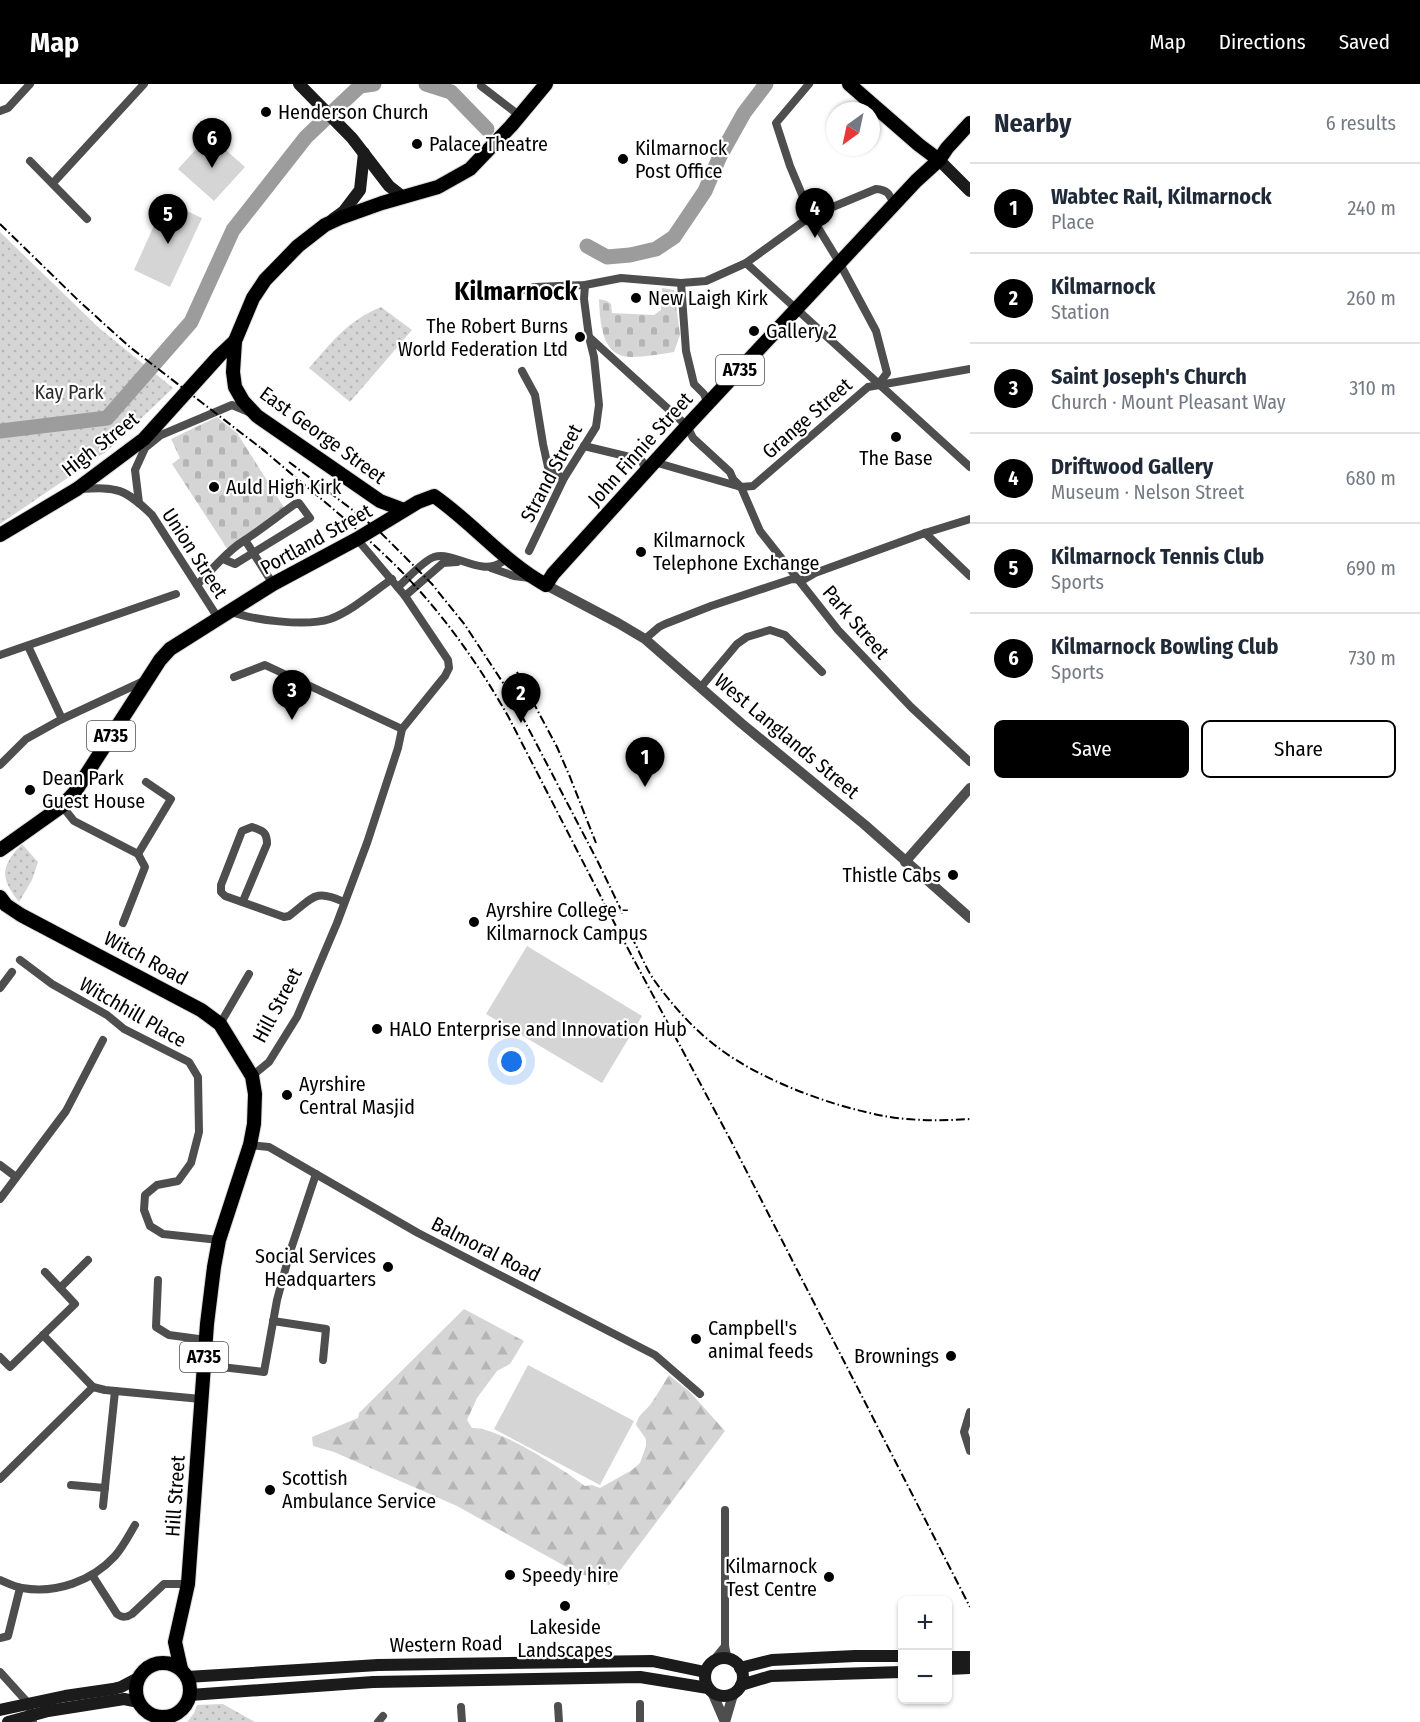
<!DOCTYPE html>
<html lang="en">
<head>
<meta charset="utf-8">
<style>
	:root { --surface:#fff; --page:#f2f2f3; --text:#1f2937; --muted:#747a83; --line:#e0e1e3; --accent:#000 }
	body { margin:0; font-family:"Fira Sans Condensed",sans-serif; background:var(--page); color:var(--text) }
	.controls { position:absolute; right:18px; bottom:18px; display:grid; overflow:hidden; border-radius:9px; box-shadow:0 2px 4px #0004 }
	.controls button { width:54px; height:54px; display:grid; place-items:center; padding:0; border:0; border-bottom:2px solid var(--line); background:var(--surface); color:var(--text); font:30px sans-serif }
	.compass { position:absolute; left:826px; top:18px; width:54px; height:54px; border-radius:50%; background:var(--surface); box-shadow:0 2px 4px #0004; rotate:213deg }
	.you { position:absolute; left:512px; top:978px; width:21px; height:21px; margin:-15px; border:4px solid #fff; border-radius:50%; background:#1a73e8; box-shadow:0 0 0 9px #1a73e833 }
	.badge { display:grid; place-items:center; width:39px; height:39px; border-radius:50%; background:var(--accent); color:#fff; font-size:20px; font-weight:700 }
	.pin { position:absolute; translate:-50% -50px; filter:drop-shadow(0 2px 3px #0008) }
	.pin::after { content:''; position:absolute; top:32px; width:21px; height:18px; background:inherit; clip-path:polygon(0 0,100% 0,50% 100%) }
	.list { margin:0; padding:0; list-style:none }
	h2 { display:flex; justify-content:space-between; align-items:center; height:78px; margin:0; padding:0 24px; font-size:26px }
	h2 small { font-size:20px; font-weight:400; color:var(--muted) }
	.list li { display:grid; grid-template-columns:39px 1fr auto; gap:18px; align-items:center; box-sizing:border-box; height:90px; padding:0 24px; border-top:2px solid var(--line) }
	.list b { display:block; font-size:22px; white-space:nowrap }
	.list p { margin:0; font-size:20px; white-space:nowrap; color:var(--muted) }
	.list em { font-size:20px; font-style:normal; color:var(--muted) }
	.actions { display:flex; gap:12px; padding:18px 24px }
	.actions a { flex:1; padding:14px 0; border:2px solid var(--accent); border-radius:9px; text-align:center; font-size:21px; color:var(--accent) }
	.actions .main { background:var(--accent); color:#fff }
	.map { position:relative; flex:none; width:970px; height:1638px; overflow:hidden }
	header { display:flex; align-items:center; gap:36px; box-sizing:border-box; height:84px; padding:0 30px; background:var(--accent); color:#fff }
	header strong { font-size:28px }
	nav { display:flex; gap:33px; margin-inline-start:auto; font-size:21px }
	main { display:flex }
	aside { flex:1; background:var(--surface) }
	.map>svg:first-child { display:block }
	.grass { fill:url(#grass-dots) }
	.forest { fill:url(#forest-firs) }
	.cemetery { fill:url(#cemetery-stones) }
	.pitch { fill:#d5d5d5 }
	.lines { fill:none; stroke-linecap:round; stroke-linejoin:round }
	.river { stroke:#9c9c9c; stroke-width:15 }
	.primary-casing { stroke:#dbdbdb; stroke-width:16 }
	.minor { stroke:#4e4e4e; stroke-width:8 }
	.tertiary { stroke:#4e4e4e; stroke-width:10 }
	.secondary { stroke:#1b1b1b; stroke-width:12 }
	.primary { stroke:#000; stroke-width:14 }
	.rail { stroke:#000; stroke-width:2; stroke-dasharray:9 3 1.5 3; stroke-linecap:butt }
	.poi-dot { fill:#000; stroke:#fff; stroke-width:2 }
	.labels { text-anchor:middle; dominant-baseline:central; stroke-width:4.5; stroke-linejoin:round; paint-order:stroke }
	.shield { fill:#fff; stroke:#4c4c4c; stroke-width:1.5 }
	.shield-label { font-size:18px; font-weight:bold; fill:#000 }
	.poi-label { font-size:20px; fill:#000; stroke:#fff; text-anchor:start }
	.park-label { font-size:20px; fill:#2c2c2c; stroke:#fff }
	.street-label { font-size:20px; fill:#000; stroke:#fff }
	.district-label { font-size:26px; font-weight:bold; fill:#000; stroke:#fff }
</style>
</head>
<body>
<header>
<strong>Map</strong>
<nav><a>Map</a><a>Directions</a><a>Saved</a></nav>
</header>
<main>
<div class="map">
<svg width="970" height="1638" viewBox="0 0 970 1638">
	<defs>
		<pattern id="grass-dots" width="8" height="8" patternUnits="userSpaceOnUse" patternTransform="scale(1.5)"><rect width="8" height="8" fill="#d5d5d5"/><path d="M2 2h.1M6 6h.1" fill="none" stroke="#b5b5b5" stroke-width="1.8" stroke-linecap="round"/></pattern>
		<pattern id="forest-firs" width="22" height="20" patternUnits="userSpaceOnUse" patternTransform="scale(1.5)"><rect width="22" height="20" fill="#d5d5d5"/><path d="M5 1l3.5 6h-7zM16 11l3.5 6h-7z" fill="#b5b5b5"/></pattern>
		<pattern id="cemetery-stones" width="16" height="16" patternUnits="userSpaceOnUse" patternTransform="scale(1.5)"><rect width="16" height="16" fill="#d5d5d5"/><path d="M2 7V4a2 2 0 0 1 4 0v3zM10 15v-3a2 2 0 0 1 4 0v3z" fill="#b5b5b5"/></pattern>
	</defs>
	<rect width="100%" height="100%" fill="#fff"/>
	<g class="grass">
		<path d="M 0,148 L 99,244 L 173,304 L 107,367 L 0,440 Z"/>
		<path d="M 381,223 L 412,246 L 350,318 L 309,284 C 334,256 346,238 381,223 Z"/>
		<path d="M 22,760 L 38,778 L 32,796 L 19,818 C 0,794 0,783 22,760 Z"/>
		<path d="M 223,1620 L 255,1638 L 187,1638 L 194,1629 L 197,1621 Z"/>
	</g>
	<path class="forest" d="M 464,1225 L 524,1257 L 510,1280 L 497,1287 L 477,1314 L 467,1336 L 472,1344 C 497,1342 564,1386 585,1402 L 592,1401 L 600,1404 L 632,1386 L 640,1379 L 646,1362 L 646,1355 L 636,1341 C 638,1331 644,1328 650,1321 C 657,1311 663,1301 669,1291 L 690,1308 L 725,1347 L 609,1501 L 572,1486 L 457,1422 L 334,1368 L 313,1362 L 312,1353 L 358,1334 L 359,1329 Z"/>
	<g class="cemetery">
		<path d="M 662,204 L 674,206 L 680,251 L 674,268 C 660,270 646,273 632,273 C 601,274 600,237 599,215 L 607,217 L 611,220 L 612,229 L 654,231 L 661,226 Z"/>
		<path d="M 217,333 L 237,349 L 285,425 L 228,466 L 172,380 L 180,374 L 171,355 Z"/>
	</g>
	<g class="pitch">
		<path d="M 209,51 L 245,83 L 214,117 L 178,85 Z"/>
		<path d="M 165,117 L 202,134 L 170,203 L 134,186 Z"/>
		<path d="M 527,862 L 642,932 L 602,999 L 486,930 Z"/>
		<path d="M 528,1281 L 634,1337 L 600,1401 L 494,1345 Z"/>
	</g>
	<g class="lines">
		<g class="river">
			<path d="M 426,0 L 451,8 L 487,45"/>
			<path d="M 587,162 L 607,173 L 630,171 L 656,165 L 674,153 L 705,107 L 720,72 L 744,29 L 766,0"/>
			<path d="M 0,347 L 107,334 L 191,238 L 233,146 L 306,53 L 360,2 L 374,0"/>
		</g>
		<g class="primary-casing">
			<g id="primary">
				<path d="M 849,0 L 919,61 L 939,76"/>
				<path d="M 404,426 L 380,417 L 257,332 L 243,317 L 235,303 L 233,288 L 235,257 L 253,214 L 265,196 L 298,162 L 325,141 L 340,134 L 382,119 L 438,103 L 470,85 L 511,42 L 546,0"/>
				<path d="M 0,451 L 77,405 L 144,355 L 219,272 L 235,257"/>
				<path d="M 0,766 L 62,722 L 75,708 L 160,576 L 170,565 L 273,500 L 357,455 L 418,418 L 434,412 C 473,439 504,478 546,501 L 553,490 L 687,342 L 916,97 L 939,76 L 947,64 L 970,39"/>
				<path d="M 0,813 L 6,821 L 21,831 L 201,926 L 220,940 L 252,992 L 255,1010 L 254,1040 L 250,1061 L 219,1156 L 214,1183 L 207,1240 L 188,1500 L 175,1558 L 181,1585"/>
				<circle cx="163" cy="1606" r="27"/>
			</g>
		</g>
		<g class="minor">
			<path d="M 809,0 L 776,39 L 790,82 L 811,132 L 839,178 L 876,247 L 887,289 L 878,301"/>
			<path d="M 481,2 L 520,32"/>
			<path d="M 0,27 L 8,24 L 30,0"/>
			<path d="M 30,77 L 87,135"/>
			<path d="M 53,99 L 144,0"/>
			<path d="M 746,179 L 970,383"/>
			<path d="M 681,199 L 686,267 L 694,300 L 704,310 L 708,320"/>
			<path d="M 518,208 L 534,203 L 585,201 L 621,194 L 681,199 L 706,197 L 746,179 L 811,132 L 876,105 C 888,106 889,110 894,120"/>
			<path d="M 589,253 L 687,342 L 693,354 L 730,388 L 733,395 L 741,403 L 760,447 L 838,546 L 911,623 L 970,678"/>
			<path d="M 522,287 L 535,311 L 543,360 L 548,383 L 554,389 L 564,394"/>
			<path d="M 584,362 L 638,375 L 642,377 L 646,387"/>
			<path d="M 654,378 L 741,403 L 753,402 L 868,303 L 970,285"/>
			<path d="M 80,405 C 118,403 124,404 152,431 L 218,534"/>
			<path d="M 139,419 L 135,386 L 145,364 L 161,351 L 232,321 L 251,329"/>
			<path d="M 925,449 L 970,492"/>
			<path d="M 245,456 L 273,500"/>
			<path d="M 529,467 L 564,394 L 596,343 L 599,321 L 594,273 L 589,253 L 584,215 L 585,201"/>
			<path d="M 491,484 L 514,492 L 530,494"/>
			<path d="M 197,501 C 211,487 226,468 242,458 C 259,447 278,432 295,420 L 299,419 L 310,434 L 235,480 L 223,475"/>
			<path d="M 398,503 C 407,495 424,476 434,473 C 455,467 480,493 502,478 L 504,470"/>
			<path d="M 405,512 L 443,479 L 457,478"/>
			<path d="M 229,527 C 252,536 306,543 330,535 C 352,527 373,508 392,495"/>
			<path d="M 645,555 L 659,543 L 665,540 L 711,522 L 792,495 L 803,496 L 815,489 L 925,449 L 970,435"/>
			<path d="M 28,562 L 62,635"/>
			<path d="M 0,571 L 176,510"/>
			<path d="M 234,593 L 265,581 L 402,645"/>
			<path d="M 701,603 L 737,560 L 747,553 L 770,546 L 785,551 L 822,588"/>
			<path d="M 0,681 L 26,655 L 62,635 L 146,596"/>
			<path d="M 62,722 L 74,737 L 138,770 L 145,783 L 123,839"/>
			<path d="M 138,770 L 171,715 L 146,698"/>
			<path d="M 243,817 L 267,760 C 267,747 262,747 252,743 L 242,747 L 221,801 L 221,808 L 225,812 L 284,833 L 289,832 C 313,814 314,804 344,818"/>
			<path d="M 20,876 L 52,900 L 107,931 L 124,945 L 189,978 L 198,993 L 199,1048 L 191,1079 L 178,1097 L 157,1101 L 145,1111 L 144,1126 L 150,1142 L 163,1150 L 219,1156"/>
			<path d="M 0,904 L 12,888"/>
			<path d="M 220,940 L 249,890"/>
			<path d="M 252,992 L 269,978 L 297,933 L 337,839 L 367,759 L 398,664 L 402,645 L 445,592 L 449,584 L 448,576 L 405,512 L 357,455"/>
			<path d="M 250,1061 L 269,1063 L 418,1149 L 655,1271 L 700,1310"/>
			<path d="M 0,1081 L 16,1093"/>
			<path d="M 0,1115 L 66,1027 L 103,956"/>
			<path d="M 158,1196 L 156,1243 L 169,1251 L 206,1256"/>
			<path d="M 60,1204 L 88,1176"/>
			<path d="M 273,1237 L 326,1245 L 323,1276"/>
			<path d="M 43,1251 L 93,1303 L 105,1306 L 201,1315"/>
			<path d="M 0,1273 L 10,1283 L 75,1220 L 45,1188"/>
			<path d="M 204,1281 L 264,1288 L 277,1216 L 290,1168 L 316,1090"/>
			<path d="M 970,1328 L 964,1348 L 970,1367"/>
			<path d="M 0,1395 L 93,1303"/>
			<path d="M 71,1401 L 105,1404"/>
			<path d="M 103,1422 L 115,1307"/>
			<path d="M 725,1426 L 725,1562 L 727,1571 L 731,1576"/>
			<path d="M 92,1491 L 117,1530 C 122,1534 126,1534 132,1530 L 164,1500 L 188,1500"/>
			<path d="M 0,1496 C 7,1499 15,1503 22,1504 C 56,1510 92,1497 115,1472 C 123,1463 129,1451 135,1441"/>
			<path d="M 0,1554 L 8,1552 L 20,1504"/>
			<path d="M 712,1578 L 725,1562"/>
			<path d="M 0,1588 L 28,1619 L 33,1638"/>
			<path d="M 558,1622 L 559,1638"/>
			<path d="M 461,1623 L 462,1638"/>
			<path d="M 378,1638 L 383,1632"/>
			<path d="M 640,1638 L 640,1620"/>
		</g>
		<g class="tertiary">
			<path d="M 546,501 L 618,539 L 645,555 L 741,639 L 865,741 L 970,834"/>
			<path d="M 905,778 L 970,704"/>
			<path d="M 712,1608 L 725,1638"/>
			<path d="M 725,1638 L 732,1614 L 735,1608"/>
		</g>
		<g class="secondary">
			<path d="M 299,0 L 352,54 L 389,102 L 403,113"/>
			<path d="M 939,76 L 970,107"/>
			<path d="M 333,135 L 344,127 L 360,106 L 364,69"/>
			<path d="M 948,1573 L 970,1573"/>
			<circle cx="724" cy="1593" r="19"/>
			<path d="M 740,1584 L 772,1576 L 855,1572 L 902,1572"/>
			<path d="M 948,1585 L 970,1584"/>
			<path d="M 187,1593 L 378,1581 L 652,1577 L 705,1588"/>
			<path d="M 741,1601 L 771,1592 L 902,1588"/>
			<path d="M 190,1611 L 373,1598 L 640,1593 L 708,1604"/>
			<path d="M 0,1626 L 65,1612 L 113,1605 L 121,1603 L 138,1594"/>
			<path d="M 8,1638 L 48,1627 L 124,1615 L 139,1618"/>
		</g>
		<use href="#primary" class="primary"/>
		<g class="rail">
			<path d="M 0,140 L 81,219 L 131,264 L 266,368"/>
			<path d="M 261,364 C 305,402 351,438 393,479 C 439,524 476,576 508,632 L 619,848 L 730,1055 L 970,1523"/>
			<path d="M 289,378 L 358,430 L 381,449 L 432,500 L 465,541 L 511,611 L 598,778 L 624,832"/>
			<path d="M 517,588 L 557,663 L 570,693 L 596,759"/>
			<path d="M 631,852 C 639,866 645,883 654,896 C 673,922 695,947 720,965 C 763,997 831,1022 884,1032 C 912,1037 942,1037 970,1035"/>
		</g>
	</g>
	<g class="poi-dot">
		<circle cx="266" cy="28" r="6"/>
		<circle cx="417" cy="60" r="6"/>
		<circle cx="623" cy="75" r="6"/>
		<circle cx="636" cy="214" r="6"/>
		<circle cx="754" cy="247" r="6"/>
		<circle cx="580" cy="253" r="6"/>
		<circle cx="896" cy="353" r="6"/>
		<circle cx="214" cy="403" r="6"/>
		<circle cx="641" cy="468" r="6"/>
		<circle cx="30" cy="706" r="6"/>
		<circle cx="953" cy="791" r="6"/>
		<circle cx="474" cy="838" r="6"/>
		<circle cx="377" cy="945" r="6"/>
		<circle cx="287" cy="1011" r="6"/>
		<circle cx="388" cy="1183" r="6"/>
		<circle cx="696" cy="1255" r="6"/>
		<circle cx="951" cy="1272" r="6"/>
		<circle cx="270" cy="1406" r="6"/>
		<circle cx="510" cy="1491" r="6"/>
		<circle cx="829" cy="1493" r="6"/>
		<circle cx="565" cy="1522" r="6"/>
	</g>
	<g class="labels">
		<g class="shield">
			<rect x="716" y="271" width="48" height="30" rx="4.5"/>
			<rect x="87" y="637" width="48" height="30" rx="4.5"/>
			<rect x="180" y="1258" width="48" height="30" rx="4.5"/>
		</g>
		<g class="shield-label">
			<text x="740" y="286">A735</text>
			<text x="111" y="652">A735</text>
			<text x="204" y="1273">A735</text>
		</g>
		<g class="poi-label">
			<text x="278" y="28">Henderson Church</text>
			<text x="429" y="60">Palace Theatre</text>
			<text x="635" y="64">Kilmarnock<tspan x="635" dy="23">Post Office</tspan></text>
			<text x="648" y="214">New Laigh Kirk</text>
			<text x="568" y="242" text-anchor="end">The Robert Burns<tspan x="568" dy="23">World Federation Ltd</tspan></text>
			<text x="766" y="247">Gallery 2</text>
			<text x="896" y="374" text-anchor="middle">The Base</text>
			<text x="226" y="403">Auld High Kirk</text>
			<text x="653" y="456">Kilmarnock<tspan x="653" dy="23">Telephone Exchange</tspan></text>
			<text x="42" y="694">Dean Park<tspan x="42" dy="23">Guest House</tspan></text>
			<text x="941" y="791" text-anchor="end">Thistle Cabs</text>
			<text x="486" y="826">Ayrshire College -<tspan x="486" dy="23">Kilmarnock Campus</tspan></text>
			<text x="389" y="945">HALO Enterprise and Innovation Hub</text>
			<text x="299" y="1000">Ayrshire<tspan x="299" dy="23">Central Masjid</tspan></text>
			<text x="376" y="1172" text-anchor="end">Social Services<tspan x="376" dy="23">Headquarters</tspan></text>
			<text x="708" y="1244">Campbell's<tspan x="708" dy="23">animal feeds</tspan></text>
			<text x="939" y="1272" text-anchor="end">Brownings</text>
			<text x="282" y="1394">Scottish<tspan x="282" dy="23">Ambulance Service</tspan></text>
			<text x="817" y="1482" text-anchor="end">Kilmarnock<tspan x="817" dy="23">Test Centre</tspan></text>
			<text x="522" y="1491">Speedy hire</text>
			<text x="565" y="1543" text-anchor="middle">Lakeside<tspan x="565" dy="23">Landscapes</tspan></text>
		</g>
		<g class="park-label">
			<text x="69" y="308">Kay Park</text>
		</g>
		<g class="street-label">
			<text transform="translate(807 334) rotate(-41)">Grange Street</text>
			<text transform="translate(323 351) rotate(36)">East George Street</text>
			<text transform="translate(100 360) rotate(-38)">High Street</text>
			<text transform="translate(640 365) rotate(-48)">John Finnie Street</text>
			<text transform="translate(551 389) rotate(-62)">Strand Street</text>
			<text transform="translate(316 455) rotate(-29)">Portland Street</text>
			<text transform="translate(195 469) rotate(57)">Union Street</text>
			<text transform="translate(856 538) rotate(49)">Park Street</text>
			<text transform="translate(787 652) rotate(40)">West Langlands Street</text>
			<text transform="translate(146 874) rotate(28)">Witch Road</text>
			<text transform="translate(277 921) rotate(-62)">Hill Street</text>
			<text transform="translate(133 928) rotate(30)">Witchhill Place</text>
			<text transform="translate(486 1165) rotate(27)">Balmoral Road</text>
			<text transform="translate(175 1412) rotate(-86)">Hill Street</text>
			<text transform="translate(446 1560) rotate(-1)">Western Road</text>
		</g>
		<g class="district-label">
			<text x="516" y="207">Kilmarnock</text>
		</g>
	</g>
</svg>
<div class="controls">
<button>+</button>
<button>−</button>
</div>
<svg class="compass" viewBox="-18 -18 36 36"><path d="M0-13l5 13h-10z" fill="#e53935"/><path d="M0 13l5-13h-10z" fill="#747a83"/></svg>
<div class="you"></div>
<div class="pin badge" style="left:645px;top:703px">1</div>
<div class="pin badge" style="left:521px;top:639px">2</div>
<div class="pin badge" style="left:292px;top:636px">3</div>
<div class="pin badge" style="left:815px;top:154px">4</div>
<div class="pin badge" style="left:168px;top:160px">5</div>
<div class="pin badge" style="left:212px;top:84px">6</div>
</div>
<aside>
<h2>Nearby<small>6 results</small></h2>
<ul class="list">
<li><span class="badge">1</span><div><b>Wabtec Rail, Kilmarnock</b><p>Place</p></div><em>240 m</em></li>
<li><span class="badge">2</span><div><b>Kilmarnock</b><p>Station</p></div><em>260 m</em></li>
<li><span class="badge">3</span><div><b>Saint Joseph's Church</b><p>Church · Mount Pleasant Way</p></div><em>310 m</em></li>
<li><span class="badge">4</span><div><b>Driftwood Gallery</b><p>Museum · Nelson Street</p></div><em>680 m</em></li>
<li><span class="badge">5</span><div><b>Kilmarnock Tennis Club</b><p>Sports</p></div><em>690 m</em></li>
<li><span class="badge">6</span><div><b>Kilmarnock Bowling Club</b><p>Sports</p></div><em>730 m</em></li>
</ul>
<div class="actions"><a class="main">Save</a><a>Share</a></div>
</aside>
</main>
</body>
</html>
